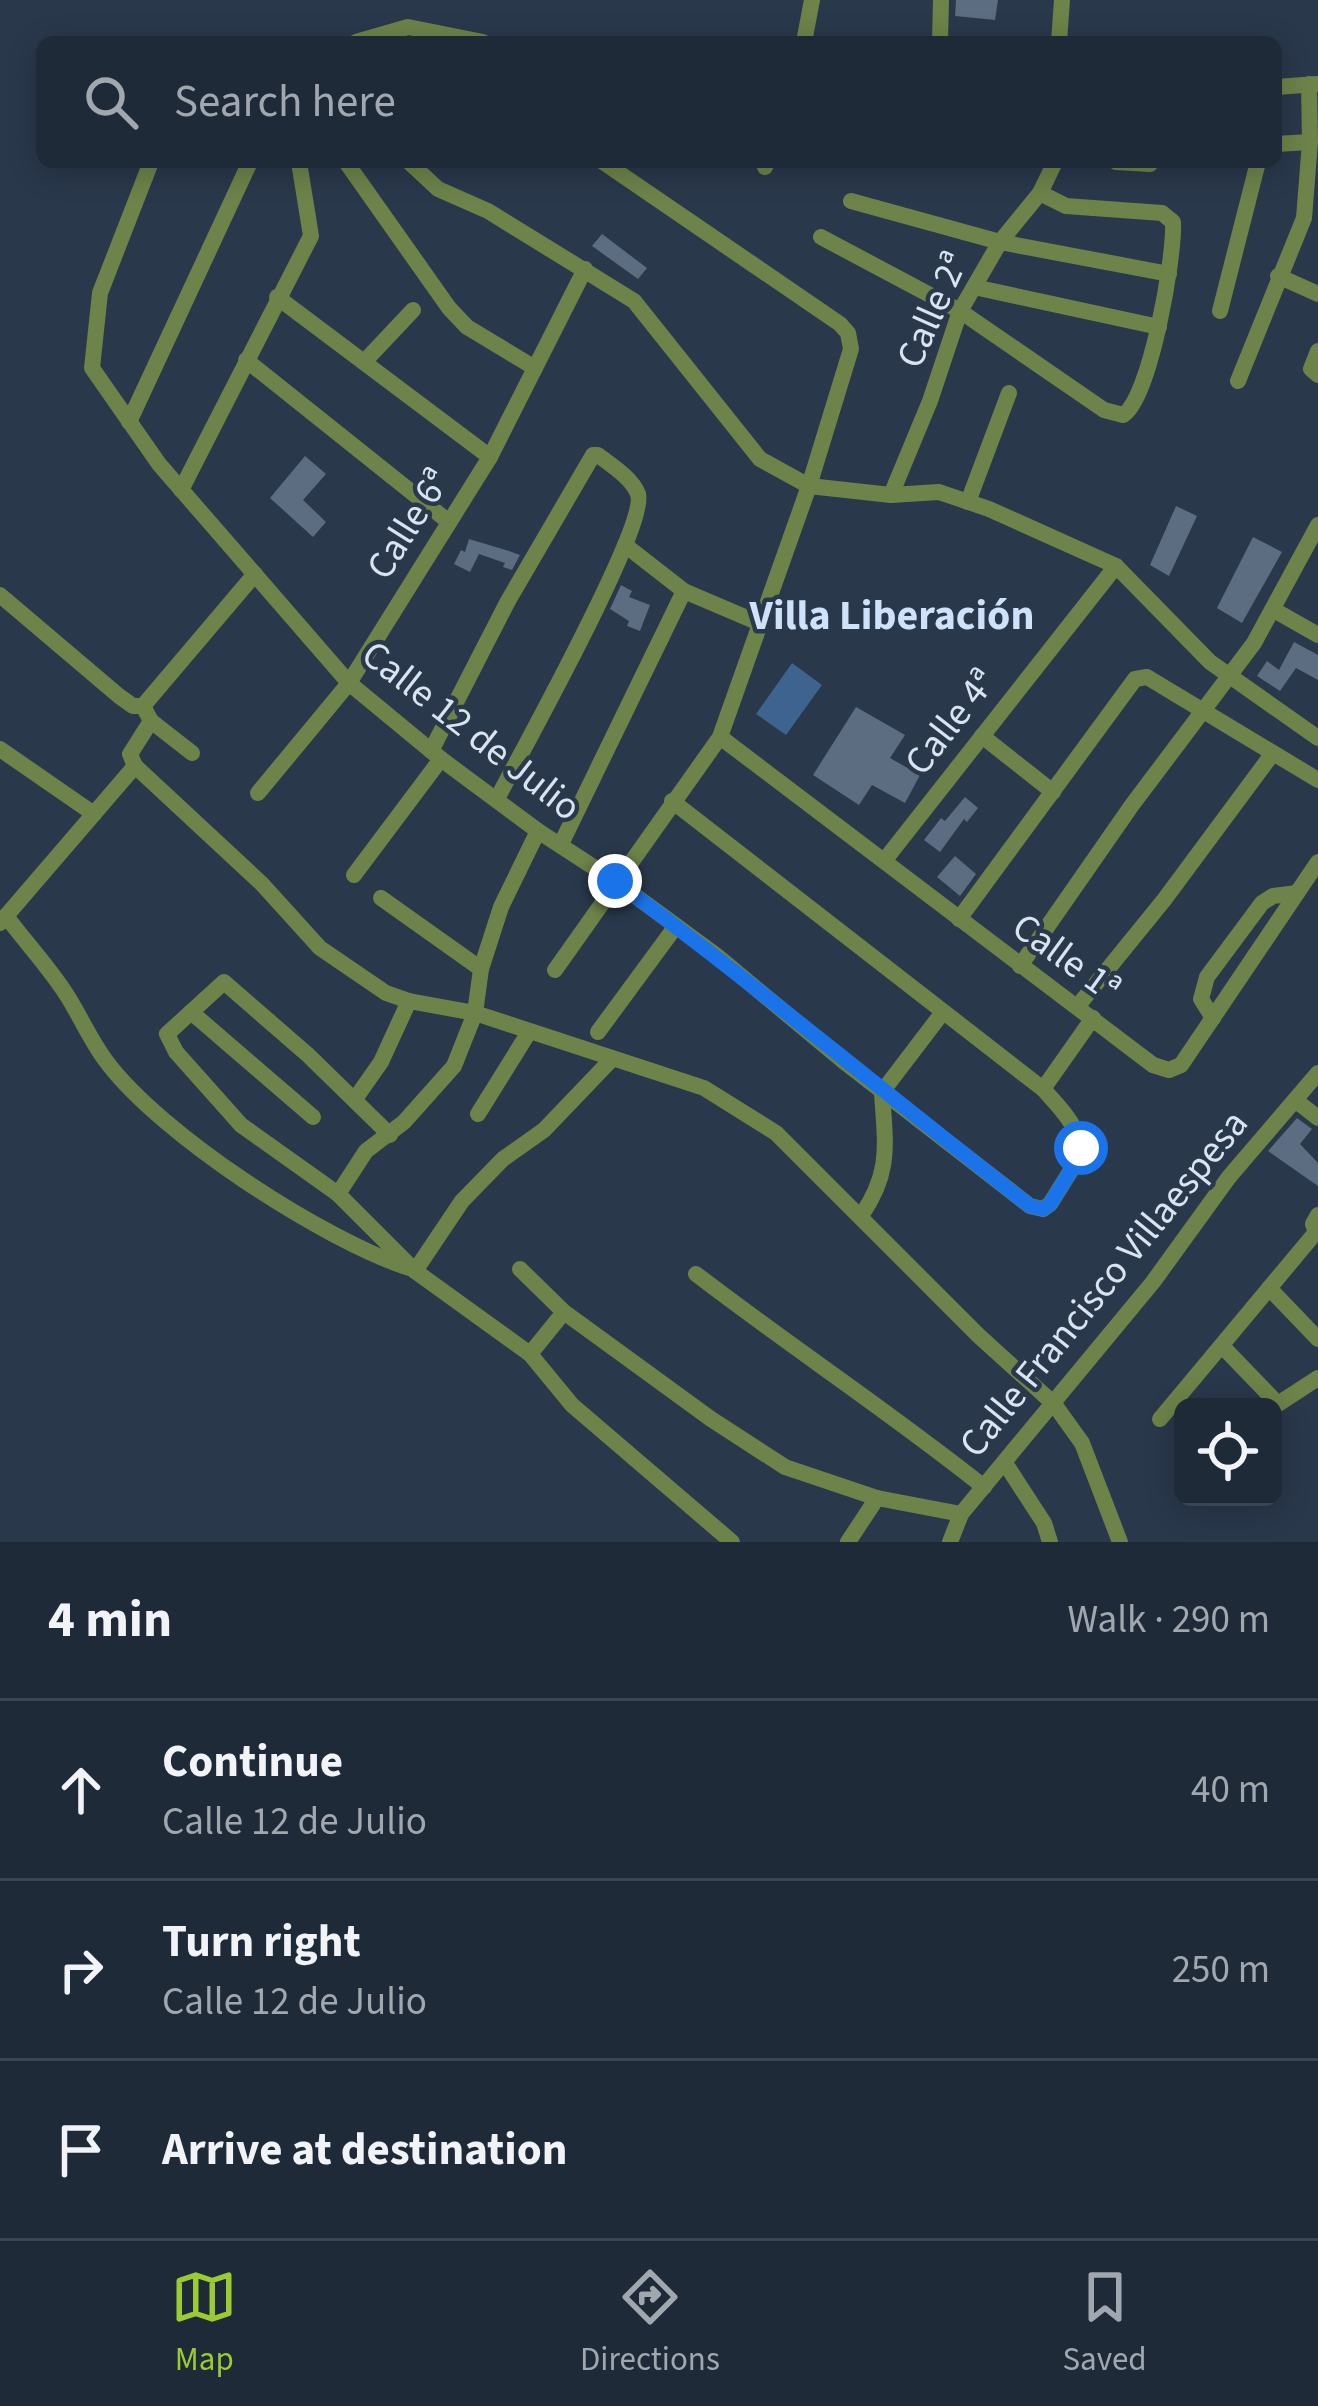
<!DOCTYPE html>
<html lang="en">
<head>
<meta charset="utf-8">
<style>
	:root { --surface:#1f2a38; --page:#273240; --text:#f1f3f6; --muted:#a1a7ae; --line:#3c4653; --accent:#9bcb33 }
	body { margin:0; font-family:"Source Sans 3",sans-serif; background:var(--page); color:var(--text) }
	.controls { position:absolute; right:36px; bottom:36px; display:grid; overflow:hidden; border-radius:18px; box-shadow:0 6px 30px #0003 }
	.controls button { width:108px; height:108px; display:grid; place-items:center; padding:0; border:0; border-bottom:3px solid var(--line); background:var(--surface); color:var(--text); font:60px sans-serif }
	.stop { position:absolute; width:36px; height:36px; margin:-27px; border:9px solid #1a73e8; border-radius:50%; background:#fff }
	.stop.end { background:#1a73e8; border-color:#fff; box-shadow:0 3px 12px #0008 }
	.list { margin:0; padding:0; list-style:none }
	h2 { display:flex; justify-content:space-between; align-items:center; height:156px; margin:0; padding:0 48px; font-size:51px }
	h2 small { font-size:39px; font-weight:400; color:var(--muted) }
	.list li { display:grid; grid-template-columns:78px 1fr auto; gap:36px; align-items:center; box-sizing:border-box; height:180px; padding:0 48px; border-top:3px solid var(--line) }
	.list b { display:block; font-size:45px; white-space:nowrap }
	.list p { margin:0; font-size:39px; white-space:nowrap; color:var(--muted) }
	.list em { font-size:39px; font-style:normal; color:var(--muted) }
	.icon { flex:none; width:66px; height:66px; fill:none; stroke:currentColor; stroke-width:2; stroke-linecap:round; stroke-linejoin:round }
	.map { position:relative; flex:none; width:1318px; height:1542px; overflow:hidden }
	.search { position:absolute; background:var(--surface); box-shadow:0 6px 30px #0003; left:36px; right:36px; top:36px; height:132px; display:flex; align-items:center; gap:30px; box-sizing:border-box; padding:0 42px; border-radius:18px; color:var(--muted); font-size:45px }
	.sheet { height:696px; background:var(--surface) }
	nav { display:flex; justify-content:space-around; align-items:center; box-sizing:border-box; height:168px; border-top:3px solid var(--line); background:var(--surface); font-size:33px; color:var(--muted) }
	nav a { display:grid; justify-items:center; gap:6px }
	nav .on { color:var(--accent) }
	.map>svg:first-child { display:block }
	.green { fill:#3e638e }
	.building { fill:#5c6d82 }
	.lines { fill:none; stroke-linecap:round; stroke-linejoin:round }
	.minor { stroke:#6d8349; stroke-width:16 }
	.route { stroke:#1a73e8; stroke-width:15 }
	.labels { text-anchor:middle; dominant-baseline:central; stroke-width:9; stroke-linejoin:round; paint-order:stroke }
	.street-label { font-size:39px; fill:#dae4f0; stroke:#29384b }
	.neighbourhood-label { font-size:42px; font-weight:bold; fill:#cee2fa; stroke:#29384b }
</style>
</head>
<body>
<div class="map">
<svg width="1318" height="1542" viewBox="0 0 1318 1542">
	<rect width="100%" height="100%" fill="#29384b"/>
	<path class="green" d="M 792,663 L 822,685 L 786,735 L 756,714 Z"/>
	<g class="building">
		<path d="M 956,0 L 998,0 L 995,20 L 955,16 Z"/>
		<path d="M 602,234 L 647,268 L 638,279 L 592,246 Z"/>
		<path d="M 305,456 L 326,474 L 303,500 L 326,522 L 313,537 L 270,498 Z"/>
		<path d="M 1176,506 L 1197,516 L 1169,576 L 1150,565 Z"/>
		<path d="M 1253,537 L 1282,552 L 1242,623 L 1217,608 Z"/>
		<path d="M 469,539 L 509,551 L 520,555 L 512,570 L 503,567 L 505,563 L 479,554 L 470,572 L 454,564 L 461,550 L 465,552 Z"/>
		<path d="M 621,585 L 632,591 L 629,597 L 650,605 L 640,631 L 627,626 L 629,621 L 610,609 Z"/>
		<path d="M 1294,642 L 1318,655 L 1318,680 L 1296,668 L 1280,691 L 1257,676 L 1267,661 L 1279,670 Z"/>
		<path d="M 856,707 L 905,735 L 890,758 L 920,775 L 905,803 L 872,785 L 859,805 L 813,775 Z"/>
		<path d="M 965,797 L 978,808 L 967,822 L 964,819 L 940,852 L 924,840 L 941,818 L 945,821 Z"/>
		<path d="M 955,856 L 976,874 L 960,896 L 937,877 Z"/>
		<path d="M 1297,1118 L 1312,1129 L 1300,1144 L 1318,1163 L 1318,1186 L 1268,1151 Z"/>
	</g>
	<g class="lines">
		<g class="minor">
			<path d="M 356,42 L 408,27 L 483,42"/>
			<path d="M 804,42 L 812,0"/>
			<path d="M 940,42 L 941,0"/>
			<path d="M 1059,42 L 1062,0"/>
			<path d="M 1276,87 L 1317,84"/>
			<path d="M 1276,144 L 1310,142"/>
			<path d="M 151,162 L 100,293 L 92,368 L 159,464 L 349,683 L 441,759 L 538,831 L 615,881 L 717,956 L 847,1064 L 1030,1206 L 1043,1209 L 1050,1204 L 1080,1156 C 1080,1126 1062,1110 1043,1089 L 672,801"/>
			<path d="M 346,162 L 449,308 L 467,327 L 535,368"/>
			<path d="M 409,162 L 438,189 L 488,211 L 634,301 L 760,459 L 809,486 L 891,495 L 939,492 L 989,509 L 1116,566 L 1210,662 L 1318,738"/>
			<path d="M 1116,162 L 1150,164"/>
			<path d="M 765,167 L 767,162"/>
			<path d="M 851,201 L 1000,242 L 1169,274"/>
			<path d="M 821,237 L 960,311 L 1104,410 L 1123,415 C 1150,399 1175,256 1173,222 L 1162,213 L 1066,206 L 1040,193"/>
			<path d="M 1278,276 L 1318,294"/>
			<path d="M 974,287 L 1159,327"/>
			<path d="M 277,297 L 490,457"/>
			<path d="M 1220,311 L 1258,162"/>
			<path d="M 1318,351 L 1311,369 L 1318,375"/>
			<path d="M 246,360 L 449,522"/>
			<path d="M 364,362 L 413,310"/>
			<path d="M 1238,381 L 1304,218 L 1310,142 L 1309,84"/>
			<path d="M 129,422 L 250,162"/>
			<path d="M 181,490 L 311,236 L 299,162"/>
			<path d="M 891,495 L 930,401 L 960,311 L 1000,242 L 1040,193 L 1055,162"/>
			<path d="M 968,502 L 1009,393"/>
			<path d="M 625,545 L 684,591 L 759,623"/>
			<path d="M 0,595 L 119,696 L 133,706 L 143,706 L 151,721"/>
			<path d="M 1274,610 L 1318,635"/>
			<path d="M 143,706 L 255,574"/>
			<path d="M 982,736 L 1053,792"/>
			<path d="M 720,737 L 1153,1065 L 1169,1070 L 1181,1065 L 1318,862"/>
			<path d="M 0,749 L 94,814"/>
			<path d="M 431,751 L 508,601 L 593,455 L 598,455 C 611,465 632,478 638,494 C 648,526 519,756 497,799"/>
			<path d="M 192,753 L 151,721 L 130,754 L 135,766 L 262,884 L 320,948 L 386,993 L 409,1001 L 475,1013 L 704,1088 L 776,1133 L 979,1336 L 1054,1404 L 1082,1443 L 1120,1542"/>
			<path d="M 258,793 L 349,683 L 490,457 L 585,269"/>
			<path d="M 561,844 L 684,591"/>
			<path d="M 884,861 L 1116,566"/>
			<path d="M 354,875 L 441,759"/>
			<path d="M 381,898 L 481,969"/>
			<path d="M 6,916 C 26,943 50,968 68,997 C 81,1018 91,1041 106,1061 C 161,1135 322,1239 409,1268"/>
			<path d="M 959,919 L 1135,679 L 1147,677 L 1318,780"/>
			<path d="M 0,923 L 135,766"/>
			<path d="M 1020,966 L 1132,805 L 1254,643 L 1318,525"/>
			<path d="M 555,970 L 720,737 L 809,486 L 851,349 L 848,333 L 840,324 L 603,162"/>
			<path d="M 1077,1007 L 1164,900 L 1273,753"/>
			<path d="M 191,1012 L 313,1117"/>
			<path d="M 1213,1018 L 1201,999 L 1207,977 L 1262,903 L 1273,896 L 1297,893"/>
			<path d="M 598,1032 L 676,926"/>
			<path d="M 1043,1089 L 1093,1018"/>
			<path d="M 355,1099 L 381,1062 L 409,1001"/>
			<path d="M 1295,1100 L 1318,1118"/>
			<path d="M 478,1114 L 529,1032"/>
			<path d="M 390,1135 L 308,1055 L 224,982 L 167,1034 L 176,1052 L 241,1125 L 338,1194 L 415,1271 L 530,1354 L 572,1405 L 732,1542"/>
			<path d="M 338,1194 L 366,1151 L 404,1122 L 454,1066 L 475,1013 L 481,969 L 501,907 L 538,831"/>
			<path d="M 861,1216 C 892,1171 885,1144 882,1092 L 943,1012"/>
			<path d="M 520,1269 L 564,1312 L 711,1419 L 785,1467 L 877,1498 L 961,1514"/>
			<path d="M 415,1271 L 462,1201 L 503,1159 L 544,1130 L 611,1060"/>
			<path d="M 696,1274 C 791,1347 890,1412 984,1487"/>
			<path d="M 1269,1288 L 1318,1339"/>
			<path d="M 1222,1346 L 1278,1404 L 1318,1378"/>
			<path d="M 530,1354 L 564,1312"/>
			<path d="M 1160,1419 L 1316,1232 L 1313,1224 L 1318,1215"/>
			<path d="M 1005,1463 L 1044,1523 L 1050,1542"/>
			<path d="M 848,1542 L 877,1498"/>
			<path d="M 950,1542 L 961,1514 L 1153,1282 L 1229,1177 L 1318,1073"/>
		</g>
	</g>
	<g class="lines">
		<path class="route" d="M 615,881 C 756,985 891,1098 1030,1206 L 1043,1209 L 1050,1204 L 1080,1156 L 1081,1148"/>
	</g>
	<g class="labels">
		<g class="street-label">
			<text transform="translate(933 310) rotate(-66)">Calle 2ª</text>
			<text transform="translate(409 524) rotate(-58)">Calle 6ª</text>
			<text transform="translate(951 722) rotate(-52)">Calle 4ª</text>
			<text transform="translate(471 731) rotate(38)">Calle 12 de Julio</text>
			<text transform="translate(1066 958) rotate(36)">Calle 1ª</text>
			<text transform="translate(1104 1284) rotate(-51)">Calle Francisco Villaespesa</text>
		</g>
		<g class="neighbourhood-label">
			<text x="892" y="616">Villa Liberación</text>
		</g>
	</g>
</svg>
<div class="controls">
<button><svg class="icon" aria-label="locate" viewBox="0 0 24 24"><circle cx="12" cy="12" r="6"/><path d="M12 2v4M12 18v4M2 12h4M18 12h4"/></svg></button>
</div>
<div class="stop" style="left:1081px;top:1148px"></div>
<div class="stop end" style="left:615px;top:881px"></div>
<div class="search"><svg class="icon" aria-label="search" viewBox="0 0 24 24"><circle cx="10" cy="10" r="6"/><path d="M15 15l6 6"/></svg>Search here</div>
</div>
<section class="sheet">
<h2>4 min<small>Walk · 290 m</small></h2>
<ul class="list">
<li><svg class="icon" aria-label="ahead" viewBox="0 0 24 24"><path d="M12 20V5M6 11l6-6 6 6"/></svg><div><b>Continue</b><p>Calle 12 de Julio</p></div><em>40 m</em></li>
<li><svg class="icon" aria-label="right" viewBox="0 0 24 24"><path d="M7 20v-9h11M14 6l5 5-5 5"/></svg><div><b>Turn right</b><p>Calle 12 de Julio</p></div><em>250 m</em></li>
<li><svg class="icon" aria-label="arrive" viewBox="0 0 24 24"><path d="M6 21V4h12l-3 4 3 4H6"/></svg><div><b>Arrive at destination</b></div></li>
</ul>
</section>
<nav>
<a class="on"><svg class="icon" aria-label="map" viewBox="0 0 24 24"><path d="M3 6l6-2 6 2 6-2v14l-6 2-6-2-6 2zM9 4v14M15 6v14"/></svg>Map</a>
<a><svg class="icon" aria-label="directions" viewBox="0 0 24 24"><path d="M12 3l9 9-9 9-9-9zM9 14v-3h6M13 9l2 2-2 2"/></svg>Directions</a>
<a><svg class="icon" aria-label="saved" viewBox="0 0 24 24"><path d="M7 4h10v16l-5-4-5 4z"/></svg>Saved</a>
</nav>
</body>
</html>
